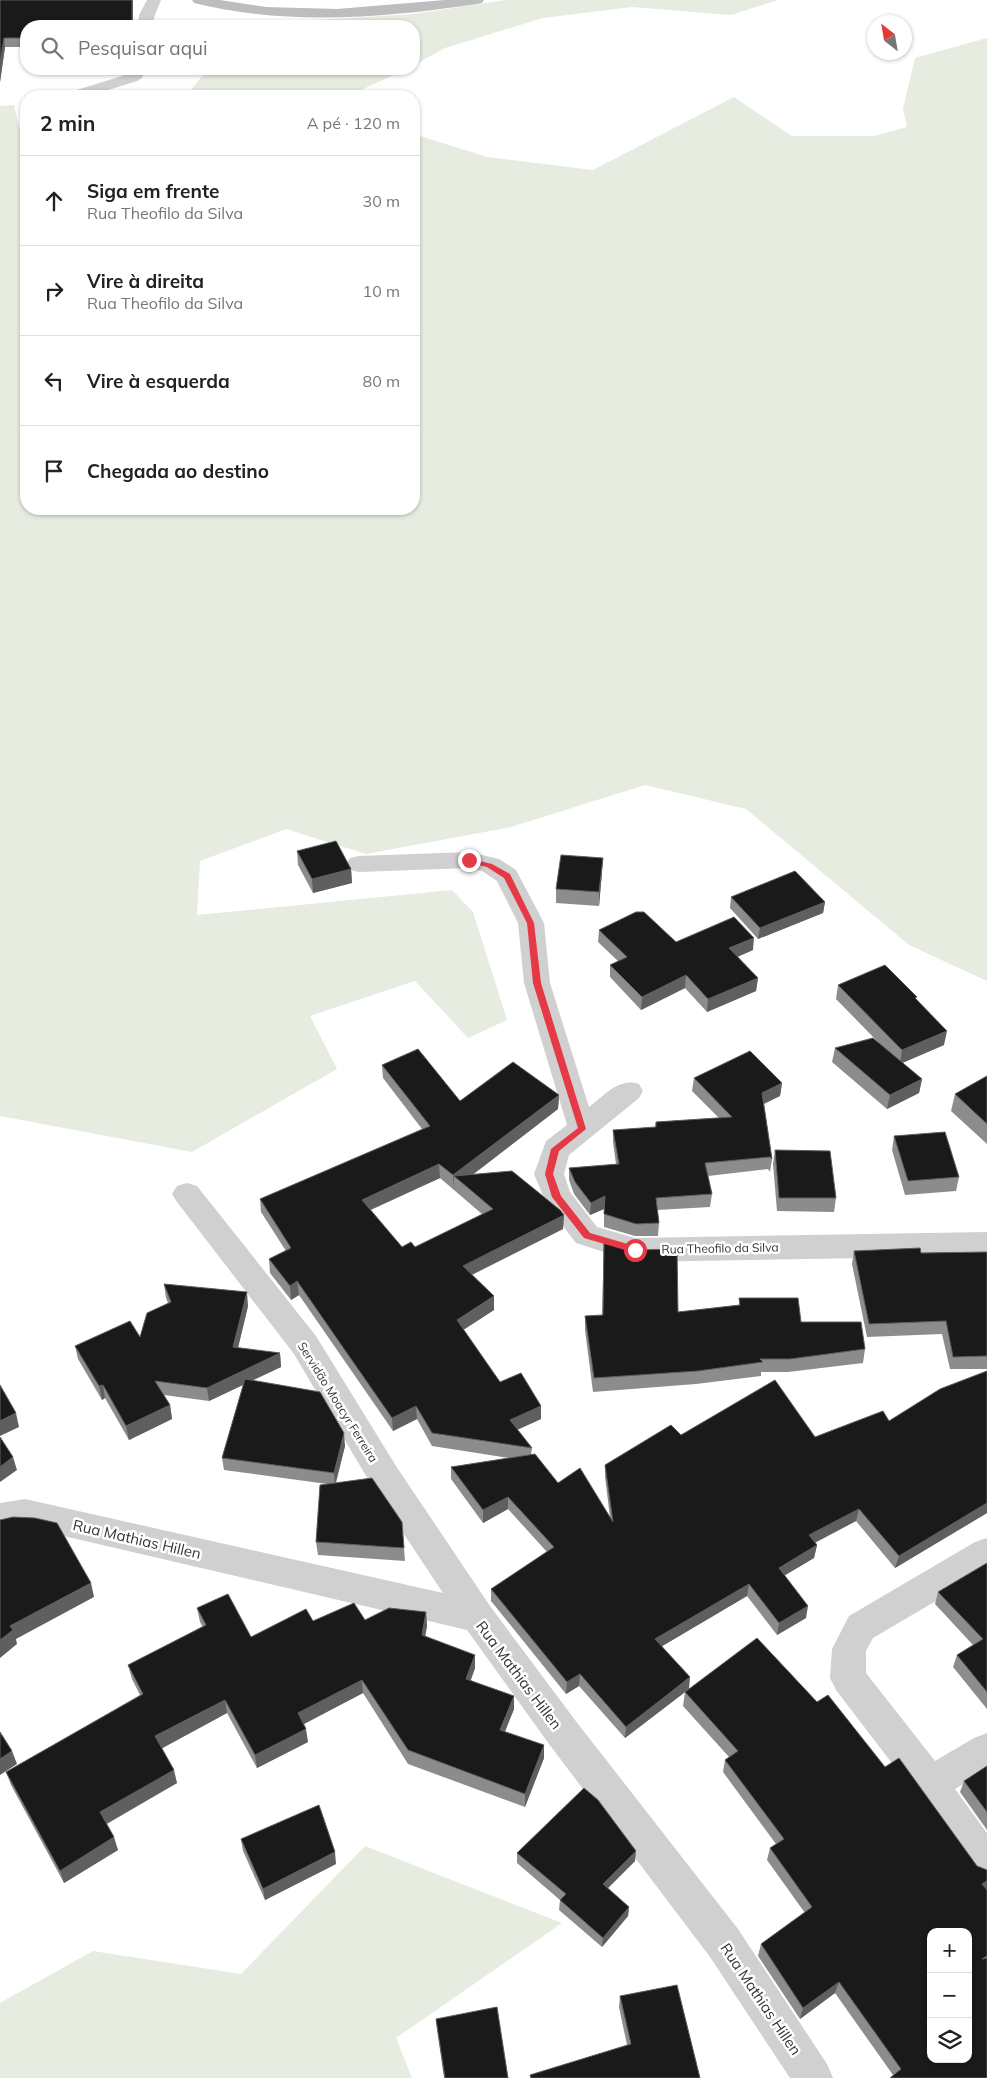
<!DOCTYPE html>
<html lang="pt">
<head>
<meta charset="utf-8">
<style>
	:root { --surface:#fff; --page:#f6f6f6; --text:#222; --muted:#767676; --line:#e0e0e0 }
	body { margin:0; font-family:Mulish,sans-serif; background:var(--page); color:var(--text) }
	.controls { position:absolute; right:15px; bottom:15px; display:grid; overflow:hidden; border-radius:10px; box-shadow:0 1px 4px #0004 }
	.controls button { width:45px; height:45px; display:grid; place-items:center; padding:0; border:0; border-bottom:1px solid var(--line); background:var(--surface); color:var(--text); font:25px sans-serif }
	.compass { position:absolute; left:867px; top:15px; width:45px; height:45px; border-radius:50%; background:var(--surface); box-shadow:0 1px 4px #0004; rotate:329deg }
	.stop { position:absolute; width:15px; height:15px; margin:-11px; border:4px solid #e63946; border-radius:50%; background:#fff }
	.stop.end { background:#e63946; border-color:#fff; box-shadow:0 1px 5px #0008 }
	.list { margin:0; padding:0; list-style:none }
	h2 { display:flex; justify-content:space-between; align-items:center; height:65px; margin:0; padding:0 20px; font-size:21px }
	h2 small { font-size:16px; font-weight:400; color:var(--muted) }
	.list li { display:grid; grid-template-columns:32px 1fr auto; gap:15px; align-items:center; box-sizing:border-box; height:90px; padding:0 20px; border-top:1px solid var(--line) }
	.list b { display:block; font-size:19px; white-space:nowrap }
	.list p { margin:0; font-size:16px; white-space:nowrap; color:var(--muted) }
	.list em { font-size:16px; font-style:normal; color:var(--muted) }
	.icon { flex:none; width:28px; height:28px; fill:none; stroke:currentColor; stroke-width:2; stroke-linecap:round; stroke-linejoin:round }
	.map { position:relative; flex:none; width:987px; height:2078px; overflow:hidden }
	.search { position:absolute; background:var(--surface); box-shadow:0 1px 4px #0004; left:20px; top:20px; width:400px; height:55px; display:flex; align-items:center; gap:12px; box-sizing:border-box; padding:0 18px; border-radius:20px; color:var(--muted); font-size:19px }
	.panel { position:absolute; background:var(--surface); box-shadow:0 1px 4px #0004; left:20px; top:90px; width:400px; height:425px; border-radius:20px }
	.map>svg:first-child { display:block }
	.green { fill:#e6ecdf }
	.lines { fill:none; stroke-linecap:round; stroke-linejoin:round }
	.street { fill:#d0d0d0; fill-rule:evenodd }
	.secondary { fill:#bdbdbd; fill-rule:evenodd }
	.wall { fill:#8c8c8c; fill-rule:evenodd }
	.shaded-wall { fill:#5f5f5f }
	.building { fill:#1a1a1a; stroke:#5f5f5f; fill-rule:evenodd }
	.route { fill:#e63946 }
	.labels { text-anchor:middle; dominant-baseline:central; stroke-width:5; stroke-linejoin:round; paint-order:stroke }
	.street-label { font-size:12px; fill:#333; stroke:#fff }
	.near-street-label { font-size:15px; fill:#333; stroke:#fff }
</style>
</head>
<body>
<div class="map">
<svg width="987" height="2078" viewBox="0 0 987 2078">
	<rect width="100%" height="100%" fill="#fff"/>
	<g class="green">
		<path d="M 506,0 L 778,0 L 731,15 L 632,7 L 543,18 L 445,48 L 414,65 L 414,26 L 297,26 L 300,21 L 413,14 Z"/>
		<path d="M 987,38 L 987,981 L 909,945 L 746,809 L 645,785 L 511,827 L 366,854 L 286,829 L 200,861 L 197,915 L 452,890 L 473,912 L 507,1020 L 468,1038 L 415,981 L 310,1016 L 337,1069 L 192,1152 L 0,1116 L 0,106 L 14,105 L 26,156 L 26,509 L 414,509 L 414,134 L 487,157 L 593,170 L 734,97 L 792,136 L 874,136 L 907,127 L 903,109 L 915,58 Z"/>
		<path d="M 217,69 L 407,69 L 352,94 L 352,96 L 186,96 L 207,70 Z"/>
		<path d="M 365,1846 L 562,1923 L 396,2038 L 412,2078 L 0,2078 L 0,2003 L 93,1951 L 241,1974 Z"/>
	</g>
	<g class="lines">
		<g class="street">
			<path d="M 147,0 L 161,0 L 155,15 L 152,26 L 138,26 L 139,15 Z"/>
			<path d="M 130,69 L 146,69 L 142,78 L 137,81 L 89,96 L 65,96 L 67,93 L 125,75 Z"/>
			<path d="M 469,852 L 499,859 L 516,870 L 544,923 L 550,983 L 589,1107 C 605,1095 619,1077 639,1084 L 643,1091 L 639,1098 L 569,1155 L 564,1174 L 570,1192 L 597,1227 L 635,1238 L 987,1232 L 987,1256 L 635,1262 L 576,1243 L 547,1205 L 534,1174 L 546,1141 L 567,1125 L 524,983 L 518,923 L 497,881 L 482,871 L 469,868 L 359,872 L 350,870 L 346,864 L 350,858 L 359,856 Z"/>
			<path d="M 187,1183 L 197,1186 L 316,1336 L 396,1466 L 490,1606 L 575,1720 L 738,1929 L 827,2064 L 833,2078 L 790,2078 L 710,1957 L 549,1744 L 467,1630 L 25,1527 L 0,1533 L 0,1503 L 25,1499 L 443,1593 L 372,1486 L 294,1354 L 177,1202 L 172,1194 L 177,1186 Z"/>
			<path d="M 987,1538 L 987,1571 L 873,1638 L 866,1651 L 866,1673 L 935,1761 L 974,1738 L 987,1733 L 987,1770 L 955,1789 L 987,1833 L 987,1882 L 974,1877 L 917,1796 L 836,1690 L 830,1678 L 832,1649 L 849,1616 L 975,1542 Z"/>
		</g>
		<path class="secondary" d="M 192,0 L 220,0 L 266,7 L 337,9 L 445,0 L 484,0 L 482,3 L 477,4 C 383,18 287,26 194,3 Z"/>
	</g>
	<g class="wall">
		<path d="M 0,0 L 133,21 L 138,21 L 139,26 L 26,26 L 26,47 L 5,47 L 0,82 Z"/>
		<path d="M 66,69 L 128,69 L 124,73 L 67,73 Z"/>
		<path d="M 146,69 L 172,69 L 171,73 L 146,73 Z"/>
		<path d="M 297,851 L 351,869 L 352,883 L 313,893 L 298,865 Z"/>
		<path d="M 602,872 L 599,906 L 556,903 L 556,889 Z"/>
		<path d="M 731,897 L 825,902 L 823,913 L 758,939 L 730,908 Z"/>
		<path d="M 599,930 L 676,942 L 753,950 L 737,957 L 758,978 L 756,991 L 707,1012 L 685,988 L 641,1010 L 610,977 L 610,965 L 618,961 L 598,942 Z"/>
		<path d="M 838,985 L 917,999 L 944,1045 L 902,1063 L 922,1079 L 919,1093 L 887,1109 L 832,1062 L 835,1048 L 881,1045 L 836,999 Z"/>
		<path d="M 382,1065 L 460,1101 L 559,1095 L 558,1109 L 473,1174 L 564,1215 L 563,1229 L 472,1275 L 494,1310 L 463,1330 L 500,1382 L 541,1419 L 517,1430 L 532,1448 L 531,1455 L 558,1483 L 610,1517 L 605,1477 L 605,1465 L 681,1435 L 815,1437 L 889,1421 L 987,1371 L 987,1513 L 895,1568 L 856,1521 L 815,1543 L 817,1545 L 814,1558 L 785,1575 L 806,1618 L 777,1635 L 747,1596 L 662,1646 L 689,1689 L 625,1738 L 579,1686 L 566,1694 L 491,1601 L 491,1589 L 547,1552 L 508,1509 L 483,1523 L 451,1479 L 451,1467 L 509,1458 L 432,1446 L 417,1419 L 393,1431 L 299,1295 L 291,1300 L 270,1273 L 269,1259 L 286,1251 L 261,1212 L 260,1199 L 422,1129 L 383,1078 ZM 440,1178 L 482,1214 L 415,1247 L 402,1247 L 371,1210 Z"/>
		<path d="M 987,1076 L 987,1144 L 951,1111 L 955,1094 Z"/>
		<path d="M 694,1078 L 782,1083 L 780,1096 L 764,1104 L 772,1159 L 770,1172 L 768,1169 L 708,1176 L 712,1194 L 710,1207 L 657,1210 L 659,1223 L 658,1236 L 635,1236 L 604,1227 L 604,1209 L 590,1215 L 574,1194 L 569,1180 L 569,1168 L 616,1164 L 613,1142 L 613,1130 L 655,1127 L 656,1122 L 719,1118 L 692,1091 Z"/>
		<path d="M 894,1136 L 959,1177 L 956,1191 L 905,1195 L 892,1150 Z"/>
		<path d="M 775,1150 L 836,1198 L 834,1212 L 777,1211 L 773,1164 Z"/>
		<path d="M 604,1240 L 678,1312 L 739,1305 L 739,1298 L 801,1322 L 865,1349 L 863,1363 L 788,1372 L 761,1372 L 761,1376 L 696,1384 L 593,1392 L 585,1330 L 585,1316 L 602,1315 Z"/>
		<path d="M 854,1251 L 921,1253 L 987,1252 L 987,1369 L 950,1369 L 942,1334 L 867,1337 L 852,1264 Z"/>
		<path d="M 164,1284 L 248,1306 L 238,1348 L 280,1353 L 281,1367 L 253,1380 L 345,1446 L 336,1483 L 404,1548 L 405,1561 L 318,1555 L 316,1542 L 327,1484 L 224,1470 L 222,1458 L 243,1385 L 209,1401 L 164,1395 L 170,1405 L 172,1419 L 129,1440 L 105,1398 L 102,1400 L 78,1359 L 75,1346 L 140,1337 L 168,1303 L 166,1298 Z"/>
		<path d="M 987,1563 L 987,1709 L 953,1667 L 957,1655 L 973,1645 L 935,1604 L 938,1592 Z"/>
		<path d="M 197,1608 L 251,1637 L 313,1621 L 365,1620 L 426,1612 L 427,1626 L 425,1636 L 475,1668 L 471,1680 L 514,1709 L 505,1732 L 544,1758 L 525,1807 L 408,1764 L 363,1693 L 304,1724 L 308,1742 L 257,1768 L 227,1713 L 162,1748 L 177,1783 L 107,1824 L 118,1850 L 64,1883 L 11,1785 L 6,1772 L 140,1695 L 132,1679 L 128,1665 L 203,1627 L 200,1622 Z"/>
		<path d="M 685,1692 L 817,1702 L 885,1767 L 987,1890 L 987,2078 L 893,2075 L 835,1993 L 800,2019 L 758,1956 L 761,1944 L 805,1913 L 767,1860 L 770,1848 L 776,1844 L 723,1772 L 725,1760 L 729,1757 L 683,1706 Z"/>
		<path d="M 987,1766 L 987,1830 L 960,1792 L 964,1781 Z"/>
		<path d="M 241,1839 L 336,1864 L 265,1900 L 243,1851 Z"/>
		<path d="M 517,1853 L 635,1861 L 608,1888 L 629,1907 L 628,1916 L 602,1947 L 559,1910 L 560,1900 L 517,1863 Z"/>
		<path d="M 620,1996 L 700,2078 L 530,2078 L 530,2075 L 627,2045 L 619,2007 Z"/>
		<path d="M 436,2019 L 508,2078 L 444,2078 L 437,2029 Z"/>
	</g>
	<g class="shaded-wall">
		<path d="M 132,0 L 133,0 L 133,26 L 132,21 Z"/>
		<path d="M 4,38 L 5,47 L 0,82 L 0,63 Z"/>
		<path d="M 123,69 L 128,69 L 124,73 Z"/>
		<path d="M 603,858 L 602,872 L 599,906 L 599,892 Z"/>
		<path d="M 351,869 L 352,883 L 313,893 L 312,879 Z"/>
		<path d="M 825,902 L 823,913 L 758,939 L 760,928 Z"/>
		<path d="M 754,938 L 753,950 L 728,961 L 729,948 Z"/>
		<path d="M 686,975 L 685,988 L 641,1010 L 642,997 Z"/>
		<path d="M 758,978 L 756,991 L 707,1012 L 708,999 Z"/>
		<path d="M 947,1031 L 944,1045 L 900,1064 L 902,1050 Z"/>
		<path d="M 922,1079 L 919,1093 L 887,1109 L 890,1095 Z"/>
		<path d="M 782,1083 L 780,1096 L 761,1105 L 762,1093 Z"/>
		<path d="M 559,1095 L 558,1109 L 462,1183 L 454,1176 L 454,1189 L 453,1175 Z"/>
		<path d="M 439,1164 L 440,1178 L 363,1213 L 362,1200 Z"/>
		<path d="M 605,1196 L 604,1209 L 590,1215 L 591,1203 Z"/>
		<path d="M 564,1215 L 563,1229 L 463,1279 L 463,1266 Z"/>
		<path d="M 297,1281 L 299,1295 L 291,1300 L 290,1286 Z"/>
		<path d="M 247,1292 L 248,1306 L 235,1360 L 233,1347 Z"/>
		<path d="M 494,1296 L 494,1310 L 457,1334 L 457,1320 Z"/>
		<path d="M 280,1353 L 281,1367 L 209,1401 L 207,1388 Z"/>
		<path d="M 103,1385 L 105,1398 L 102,1400 L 99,1386 Z"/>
		<path d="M 170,1405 L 172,1419 L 129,1440 L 126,1426 Z"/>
		<path d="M 416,1406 L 417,1419 L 393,1431 L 392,1418 Z"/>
		<path d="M 541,1406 L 541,1419 L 510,1433 L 510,1420 Z"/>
		<path d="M 16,1413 L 19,1427 L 0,1436 L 0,1421 Z"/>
		<path d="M 344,1433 L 345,1446 L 335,1485 L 334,1473 Z"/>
		<path d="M 13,1457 L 17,1470 L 0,1482 L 0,1467 Z"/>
		<path d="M 508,1497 L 508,1509 L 483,1523 L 483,1510 Z"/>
		<path d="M 987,1503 L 987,1513 L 895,1568 L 899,1556 Z"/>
		<path d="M 859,1509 L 856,1521 L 806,1547 L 809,1535 Z"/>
		<path d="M 817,1545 L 814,1558 L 777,1580 L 779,1568 Z"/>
		<path d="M 91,1583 L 94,1597 L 16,1639 L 17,1644 L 0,1658 L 0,1640 L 10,1626 Z"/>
		<path d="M 749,1584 L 747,1596 L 654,1651 L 655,1639 Z"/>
		<path d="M 808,1606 L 806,1618 L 777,1635 L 779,1623 Z"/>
		<path d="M 426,1612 L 427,1626 L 423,1649 L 422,1635 Z"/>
		<path d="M 475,1655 L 475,1668 L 466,1692 L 466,1679 Z"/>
		<path d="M 580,1674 L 579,1686 L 566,1694 L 567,1682 Z"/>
		<path d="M 690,1677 L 689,1689 L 625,1738 L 626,1727 Z"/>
		<path d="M 362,1680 L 363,1693 L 300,1726 L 298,1713 Z"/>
		<path d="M 514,1696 L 514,1709 L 500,1743 L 500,1730 Z"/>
		<path d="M 225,1700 L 227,1713 L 159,1750 L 155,1736 Z"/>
		<path d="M 306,1729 L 308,1742 L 257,1768 L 255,1755 Z"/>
		<path d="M 544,1745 L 544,1758 L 525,1807 L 525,1794 Z"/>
		<path d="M 12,1751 L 17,1764 L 0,1775 L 0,1759 Z"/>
		<path d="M 174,1770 L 177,1783 L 104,1825 L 100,1812 Z"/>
		<path d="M 114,1837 L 118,1850 L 64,1883 L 60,1871 Z"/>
		<path d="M 636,1851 L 635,1861 L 602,1894 L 603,1884 Z"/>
		<path d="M 335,1852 L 336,1864 L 265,1900 L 263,1889 Z"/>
		<path d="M 987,1881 L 987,1889 L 977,1896 L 982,1884 Z"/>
		<path d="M 629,1907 L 628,1916 L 602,1947 L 603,1938 Z"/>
		<path d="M 839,1982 L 835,1993 L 800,2019 L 803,2008 Z"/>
	</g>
	<g class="building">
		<path d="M 0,0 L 132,0 L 132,21 L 138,21 L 137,26 L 26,26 L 26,38 L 4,38 L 0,63 Z"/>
		<path d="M 336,841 L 351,869 L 312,879 L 297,851 Z"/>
		<path d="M 561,855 L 603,858 L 599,892 L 556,889 Z"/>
		<path d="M 795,871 L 825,902 L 760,928 L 731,897 Z"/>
		<path d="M 636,912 L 644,912 L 676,942 L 734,917 L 754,938 L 729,948 L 758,978 L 708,999 L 686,975 L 642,997 L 610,965 L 627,957 L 599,930 Z"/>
		<path d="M 885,965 L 917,997 L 915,998 L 947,1031 L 902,1050 L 838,985 Z"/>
		<path d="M 873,1038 L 922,1079 L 890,1095 L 835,1048 Z"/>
		<path d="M 418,1049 L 460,1101 L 513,1062 L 559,1095 L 453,1175 L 439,1164 L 362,1200 L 402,1247 L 411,1242 L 415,1247 L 493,1209 L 454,1176 L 512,1171 L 560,1210 L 564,1215 L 463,1266 L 494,1296 L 457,1320 L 500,1382 L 521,1373 L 541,1406 L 510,1420 L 532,1448 L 432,1433 L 416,1406 L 392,1418 L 297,1281 L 290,1286 L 269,1259 L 291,1248 L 260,1199 L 430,1126 L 382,1065 Z"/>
		<path d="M 750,1051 L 782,1083 L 762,1093 L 772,1159 L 770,1157 L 705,1163 L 712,1194 L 656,1198 L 659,1223 L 636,1224 L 604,1214 L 605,1196 L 591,1203 L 575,1182 L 569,1168 L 619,1164 L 613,1130 L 656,1127 L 656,1122 L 732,1117 L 694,1078 Z"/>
		<path d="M 987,1076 L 987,1124 L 955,1094 Z"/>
		<path d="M 945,1132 L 959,1177 L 908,1181 L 894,1136 Z"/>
		<path d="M 775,1150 L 830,1151 L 836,1198 L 779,1198 Z"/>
		<path d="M 604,1240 L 636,1250 L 677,1249 L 678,1312 L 740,1305 L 739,1298 L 798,1298 L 801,1322 L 861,1322 L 865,1349 L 790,1359 L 760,1359 L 763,1362 L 698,1371 L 594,1378 L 585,1316 L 603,1315 Z"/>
		<path d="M 920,1248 L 921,1253 L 987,1252 L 987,1356 L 953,1357 L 946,1321 L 869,1324 L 854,1251 Z"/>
		<path d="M 164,1284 L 247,1292 L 233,1347 L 280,1353 L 207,1388 L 155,1381 L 170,1405 L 126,1426 L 103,1385 L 99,1386 L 75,1346 L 130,1321 L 140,1337 L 147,1313 L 171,1302 Z"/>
		<path d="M 987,1371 L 987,1503 L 899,1556 L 859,1509 L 809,1535 L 817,1545 L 779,1568 L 808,1606 L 779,1623 L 749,1584 L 655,1639 L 690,1677 L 626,1727 L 580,1674 L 567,1682 L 491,1589 L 554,1547 L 508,1497 L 483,1510 L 451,1467 L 535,1454 L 558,1483 L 580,1468 L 613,1522 L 605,1465 L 671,1425 L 681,1435 L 775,1380 L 815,1437 L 883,1411 L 889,1421 L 940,1389 Z"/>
		<path d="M 245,1379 L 320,1392 L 344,1433 L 334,1473 L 222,1458 Z"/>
		<path d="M 0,1385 L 16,1413 L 0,1421 Z"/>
		<path d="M 0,1437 L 13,1457 L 0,1467 Z"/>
		<path d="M 372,1478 L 402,1522 L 404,1548 L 316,1542 L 320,1485 Z"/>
		<path d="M 13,1517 L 35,1518 L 57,1523 L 91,1583 L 10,1626 L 13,1630 L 0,1640 L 0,1520 Z"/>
		<path d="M 987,1563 L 987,1692 L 957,1655 L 983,1639 L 938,1592 Z"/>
		<path d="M 228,1594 L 251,1637 L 306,1609 L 313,1621 L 354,1603 L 365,1620 L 389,1608 L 426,1612 L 422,1635 L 475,1655 L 466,1679 L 514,1696 L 500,1730 L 544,1745 L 525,1794 L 408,1750 L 362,1680 L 298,1713 L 306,1729 L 255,1755 L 225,1700 L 155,1736 L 174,1770 L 100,1812 L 114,1837 L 60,1871 L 6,1772 L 143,1694 L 128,1665 L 206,1625 L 197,1608 Z"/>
		<path d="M 757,1638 L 817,1702 L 828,1695 L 885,1767 L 899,1758 L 977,1866 L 987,1870 L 987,1881 L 982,1884 L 987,1890 L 987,1956 L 982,1959 L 987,1958 L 987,2078 L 890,2078 L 901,2069 L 839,1982 L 803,2008 L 761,1944 L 812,1907 L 770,1848 L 784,1839 L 725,1760 L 738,1751 L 685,1692 ZM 931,1932 L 968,1932 L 968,2059 L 931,2059 Z"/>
		<path d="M 0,1732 L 12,1751 L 0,1759 Z"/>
		<path d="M 987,1766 L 987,1812 L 964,1781 Z"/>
		<path d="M 584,1788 L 598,1800 L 636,1851 L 603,1884 L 629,1907 L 603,1938 L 560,1900 L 566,1894 L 517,1853 Z"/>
		<path d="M 319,1805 L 335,1852 L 263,1889 L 241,1839 Z"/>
		<path d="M 677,1985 L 700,2078 L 531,2078 L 530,2075 L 631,2044 L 620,1996 Z"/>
		<path d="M 497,2007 L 508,2078 L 445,2078 L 436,2019 Z"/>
	</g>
	<path class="route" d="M 467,858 L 492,864 L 510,874 L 534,923 L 541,983 L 586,1129 L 559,1151 L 553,1174 L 561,1196 L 590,1233 L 638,1247 L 638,1252 L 635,1253 L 584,1238 L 552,1197 L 545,1174 L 551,1149 L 578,1128 L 533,983 L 527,923 L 504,878 L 487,867 L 467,862 Z"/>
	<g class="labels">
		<g class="street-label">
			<text transform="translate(720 1248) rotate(-1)">Rua Theofilo da Silva</text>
			<text transform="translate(338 1402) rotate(58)">Servidão Moacyr Ferreira</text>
		</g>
		<g class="near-street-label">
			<text transform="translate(137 1539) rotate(13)">Rua Mathias Hillen</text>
			<text transform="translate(519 1675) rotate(53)">Rua Mathias Hillen</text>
			<text transform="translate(761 1999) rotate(56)">Rua Mathias Hillen</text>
		</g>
	</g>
</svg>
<div class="controls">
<button>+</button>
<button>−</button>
<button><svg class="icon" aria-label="layers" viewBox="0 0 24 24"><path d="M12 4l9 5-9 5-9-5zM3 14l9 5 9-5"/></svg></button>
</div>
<svg class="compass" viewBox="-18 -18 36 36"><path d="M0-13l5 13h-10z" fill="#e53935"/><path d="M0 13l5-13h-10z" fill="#767676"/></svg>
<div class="stop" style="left:635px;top:1250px"></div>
<div class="stop end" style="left:469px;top:860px"></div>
<div class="search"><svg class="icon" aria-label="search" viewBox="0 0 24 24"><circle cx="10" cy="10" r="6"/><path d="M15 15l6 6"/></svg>Pesquisar aqui</div>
<section class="panel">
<h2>2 min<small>A pé · 120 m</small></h2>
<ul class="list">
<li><svg class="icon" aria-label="ahead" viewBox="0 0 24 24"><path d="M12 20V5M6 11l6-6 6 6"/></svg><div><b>Siga em frente</b><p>Rua Theofilo da Silva</p></div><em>30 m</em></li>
<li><svg class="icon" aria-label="right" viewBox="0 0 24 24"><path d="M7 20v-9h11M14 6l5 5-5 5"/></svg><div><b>Vire à direita</b><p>Rua Theofilo da Silva</p></div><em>10 m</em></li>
<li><svg class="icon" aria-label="left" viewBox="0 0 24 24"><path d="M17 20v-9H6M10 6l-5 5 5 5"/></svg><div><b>Vire à esquerda</b></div><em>80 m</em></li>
<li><svg class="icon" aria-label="arrive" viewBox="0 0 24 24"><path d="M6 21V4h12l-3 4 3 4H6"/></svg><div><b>Chegada ao destino</b></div></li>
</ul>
</section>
</div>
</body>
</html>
